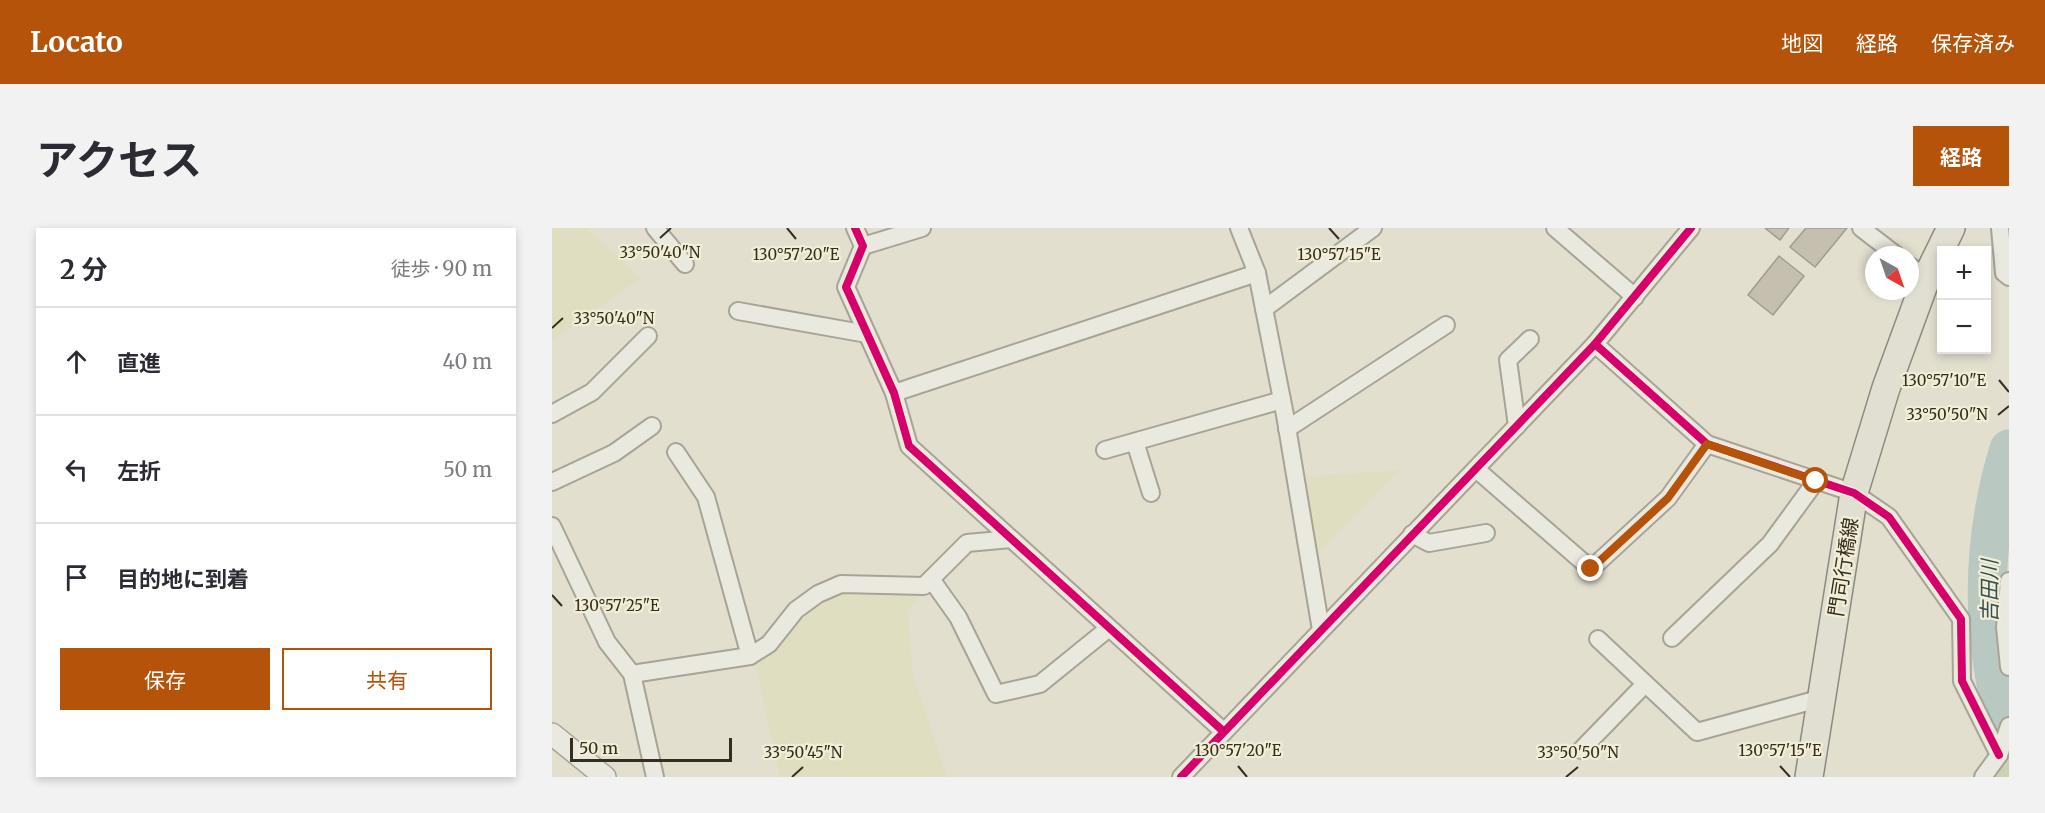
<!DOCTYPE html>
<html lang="ja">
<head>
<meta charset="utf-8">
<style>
	:root { --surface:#fff; --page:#f2f2f3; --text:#2b2b33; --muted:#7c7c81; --line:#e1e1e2; --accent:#b45309 }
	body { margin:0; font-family:Merriweather,"Noto Sans JP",serif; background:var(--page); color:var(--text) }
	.controls { position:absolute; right:18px; top:18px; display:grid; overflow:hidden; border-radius:0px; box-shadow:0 3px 9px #0003 }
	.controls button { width:54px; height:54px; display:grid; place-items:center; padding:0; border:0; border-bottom:2px solid var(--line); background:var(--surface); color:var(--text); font:30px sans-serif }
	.compass { position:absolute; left:1313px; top:18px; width:54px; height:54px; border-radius:50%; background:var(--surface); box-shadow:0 3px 9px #0003; rotate:140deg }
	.scale { position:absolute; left:18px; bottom:15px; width:162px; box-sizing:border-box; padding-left:6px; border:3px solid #352e20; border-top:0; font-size:16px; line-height:21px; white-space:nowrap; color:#352e20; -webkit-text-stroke:4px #f2eed6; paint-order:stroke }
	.stop { position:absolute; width:18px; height:18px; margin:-14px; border:4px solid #b45309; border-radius:50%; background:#fff }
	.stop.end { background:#b45309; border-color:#fff; box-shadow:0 2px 6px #0008 }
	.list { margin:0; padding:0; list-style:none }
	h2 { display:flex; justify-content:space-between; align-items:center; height:78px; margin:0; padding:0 24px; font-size:26px }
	h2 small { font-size:20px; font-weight:400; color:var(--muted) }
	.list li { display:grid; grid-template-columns:39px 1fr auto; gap:18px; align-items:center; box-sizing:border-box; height:108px; padding:0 24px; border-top:2px solid var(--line) }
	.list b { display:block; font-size:22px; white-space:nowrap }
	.list em { font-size:20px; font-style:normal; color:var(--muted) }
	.actions { display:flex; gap:12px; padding:18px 24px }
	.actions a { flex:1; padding:14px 0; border:2px solid var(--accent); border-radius:0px; text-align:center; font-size:21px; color:var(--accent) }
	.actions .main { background:var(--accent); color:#fff }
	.icon { flex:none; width:33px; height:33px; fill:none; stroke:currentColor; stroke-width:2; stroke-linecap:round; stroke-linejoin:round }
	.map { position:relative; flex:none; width:1457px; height:549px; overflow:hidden; border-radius:0px }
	header { display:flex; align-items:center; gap:36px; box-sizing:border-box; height:84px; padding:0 30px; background:var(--accent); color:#fff }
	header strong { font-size:28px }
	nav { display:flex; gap:33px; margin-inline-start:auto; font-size:21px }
	.intro { display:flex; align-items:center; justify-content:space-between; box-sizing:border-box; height:144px; padding:0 36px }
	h1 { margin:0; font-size:42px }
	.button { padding:15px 27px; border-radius:0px; background:var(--accent); color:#fff; font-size:21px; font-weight:700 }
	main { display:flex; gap:36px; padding:0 36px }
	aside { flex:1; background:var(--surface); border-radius:0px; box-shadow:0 3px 9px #0003 }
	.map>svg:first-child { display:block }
	.farmland { fill:#e0dec1 }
	.green { fill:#cdd2b3 }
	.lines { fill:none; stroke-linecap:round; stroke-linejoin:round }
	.river { stroke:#b9c8c1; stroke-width:39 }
	.building { fill:#c5bfb0; stroke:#a29c8f; stroke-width:1.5 }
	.minor-casing { stroke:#a7a497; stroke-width:20 }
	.tertiary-casing { stroke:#a7a497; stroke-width:24 }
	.primary-casing { stroke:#8d897e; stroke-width:30 }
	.minor { stroke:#eae9df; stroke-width:16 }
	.tertiary { stroke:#eae9df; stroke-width:21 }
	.primary { stroke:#e1dfd2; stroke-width:27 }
	.cycleway-casing { stroke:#f2eed6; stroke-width:11 }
	.cycleway { stroke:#d6006c; stroke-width:8 }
	.route { stroke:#b45309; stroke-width:8 }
	.ticks { fill:none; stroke:#352e20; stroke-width:2 }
	.labels { text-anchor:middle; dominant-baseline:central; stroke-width:4.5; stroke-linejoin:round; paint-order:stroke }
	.street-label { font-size:20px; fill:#352e20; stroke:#f2eed6 }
	.water-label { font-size:21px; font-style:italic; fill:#315053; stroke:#f2eed6 }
	.ticks-label { font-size:15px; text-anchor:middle; fill:#352e20; stroke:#f2eed6; stroke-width:4.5; stroke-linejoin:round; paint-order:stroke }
</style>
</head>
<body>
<header>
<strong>Locato</strong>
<nav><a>地図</a><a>経路</a><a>保存済み</a></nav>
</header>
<div class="intro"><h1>アクセス</h1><a class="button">経路</a></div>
<main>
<aside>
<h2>2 分<small>徒歩 · 90 m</small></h2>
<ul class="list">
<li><svg class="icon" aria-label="ahead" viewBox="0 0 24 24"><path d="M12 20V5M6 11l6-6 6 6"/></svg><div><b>直進</b></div><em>40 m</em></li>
<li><svg class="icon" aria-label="left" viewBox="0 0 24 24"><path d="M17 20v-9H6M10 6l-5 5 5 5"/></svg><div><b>左折</b></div><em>50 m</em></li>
<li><svg class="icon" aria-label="arrive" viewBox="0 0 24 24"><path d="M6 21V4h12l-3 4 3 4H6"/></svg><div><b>目的地に到着</b></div></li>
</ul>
<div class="actions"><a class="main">保存</a><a>共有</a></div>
</aside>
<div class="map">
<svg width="1457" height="549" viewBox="0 0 1457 549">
	<rect width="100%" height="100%" fill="#e2dfcf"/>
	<g class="farmland">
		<path d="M 0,0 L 35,0 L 89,50 L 0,113 Z"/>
		<path d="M 848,242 L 764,328 L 750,249 Z"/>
		<path d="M 289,360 L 372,363 L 356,383 L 361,445 L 395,549 L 228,549 L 203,437 L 233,408 L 255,380 Z"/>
	</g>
	<path class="green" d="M 1452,521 L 1457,526 L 1457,549 L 1438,549 Z"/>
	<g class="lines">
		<path class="river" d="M 1457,221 C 1429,312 1427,414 1457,504"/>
	</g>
	<g class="building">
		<path d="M 1213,0 L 1237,0 L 1228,12 Z"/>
		<path d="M 1254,0 L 1295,0 L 1263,39 L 1238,19 Z"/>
		<path d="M 1227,28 L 1252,48 L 1221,87 L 1196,67 Z"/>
	</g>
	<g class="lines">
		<g class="minor-casing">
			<g id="minor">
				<path d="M 103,0 L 133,36"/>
				<path d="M 303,0 L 311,18 L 294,59 L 342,165 L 357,218 L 671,503"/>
				<path d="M 687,0 L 705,45 L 733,187 L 769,402"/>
				<path d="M 1003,0 L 1083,69"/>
				<path d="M 1309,0 L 1344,27"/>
				<path d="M 1448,0 L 1452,45 L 1457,49"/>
				<path d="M 311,18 L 370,0"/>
				<path d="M 1358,38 L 1374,51"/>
				<path d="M 712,81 L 821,0"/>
				<path d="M 186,83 L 315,106"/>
				<path d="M 1043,116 L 1155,216 L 1302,265 L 1337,289 L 1409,391 L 1410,453 L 1447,527"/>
				<path d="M 342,165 L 705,45"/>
				<path d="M 0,186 L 40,164 L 96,108"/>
				<path d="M 965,198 L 956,132 L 978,111"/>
				<path d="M 735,201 L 894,97"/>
				<path d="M 583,214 L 599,265"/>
				<path d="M 553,222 L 730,172"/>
				<path d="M 124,224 L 154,269 L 198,428"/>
				<path d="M 924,241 L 1039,341 L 1116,270 L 1155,216"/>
				<path d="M 0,254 L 62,225 L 100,198"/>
				<path d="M 0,298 L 55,414 L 80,446 L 103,549"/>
				<path d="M 860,306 L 877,315 L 934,305"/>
				<path d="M 379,351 L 406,389 L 444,466 L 488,456 L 557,400"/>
				<path d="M 1457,353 L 1453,399 L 1457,439"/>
				<path d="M 1120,410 L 1218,316 L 1264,253"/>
				<path d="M 1046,411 L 1145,504 L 1270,470"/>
				<path d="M 80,446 L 198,428 L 217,416 L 244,382 L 266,366 L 289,356 L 372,358 L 415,315 L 459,311"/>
				<path d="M 1029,522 L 1093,456"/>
				<path d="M 629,549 L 1043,116 L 1139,0"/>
				<path d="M 1431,549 L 1447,527 L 1457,498"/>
			</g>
		</g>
		<g class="tertiary-casing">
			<path id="tertiary" d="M 0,506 L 53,549"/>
		</g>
		<g class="primary-casing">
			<path id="primary" d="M 1257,549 L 1302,265 L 1334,160 L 1374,51 L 1399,0"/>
		</g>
		<use href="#minor" class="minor"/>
		<use href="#tertiary" class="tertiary"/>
		<use href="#primary" class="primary"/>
		<g class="cycleway-casing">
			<g id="cycleway">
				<path d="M 303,0 L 311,18 L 294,59 L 342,165 L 357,218 L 671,503"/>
				<path d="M 1043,116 L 1155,216 L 1302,265 L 1337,289 L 1409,391 L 1410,453 L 1447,527"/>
				<path d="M 629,549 L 1043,116 L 1139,0"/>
			</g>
		</g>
		<use href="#cycleway" class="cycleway"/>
	</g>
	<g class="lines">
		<path class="route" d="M 1039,341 L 1116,270 L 1155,216 L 1264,253"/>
	</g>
	<path class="ticks" d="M 235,0 L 244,11M 777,0 L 787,11M 108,10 L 119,0M 0,100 L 11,90M 1447,152 L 1457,164M 1446,187 L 1457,178M 0,367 L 10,378M 686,538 L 695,549M 1228,538 L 1238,549M 240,549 L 251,539M 1014,549 L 1026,539"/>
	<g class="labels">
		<g class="street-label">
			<text transform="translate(1291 339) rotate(-81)">門司行橋線</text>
		</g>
		<g class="water-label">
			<text transform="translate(1437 363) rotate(-90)">吉田川</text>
		</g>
	</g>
	<g class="ticks-label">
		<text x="108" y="30">33°50'40"N</text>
		<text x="244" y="32">130°57'20"E</text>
		<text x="787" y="32">130°57'15"E</text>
		<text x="62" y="96">33°50'40"N</text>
		<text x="1392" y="158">130°57'10"E</text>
		<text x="1395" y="192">33°50'50"N</text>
		<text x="65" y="383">130°57'25"E</text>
		<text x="686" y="528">130°57'20"E</text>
		<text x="1228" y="528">130°57'15"E</text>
		<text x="251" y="530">33°50'45"N</text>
		<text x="1026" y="530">33°50'50"N</text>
	</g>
</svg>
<div class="controls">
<button>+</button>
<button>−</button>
</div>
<svg class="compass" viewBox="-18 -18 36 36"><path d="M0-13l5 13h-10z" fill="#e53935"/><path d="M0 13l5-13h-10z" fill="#7c7c81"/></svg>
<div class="scale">50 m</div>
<div class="stop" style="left:1264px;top:253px"></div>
<div class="stop end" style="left:1039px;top:341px"></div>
</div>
</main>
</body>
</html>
